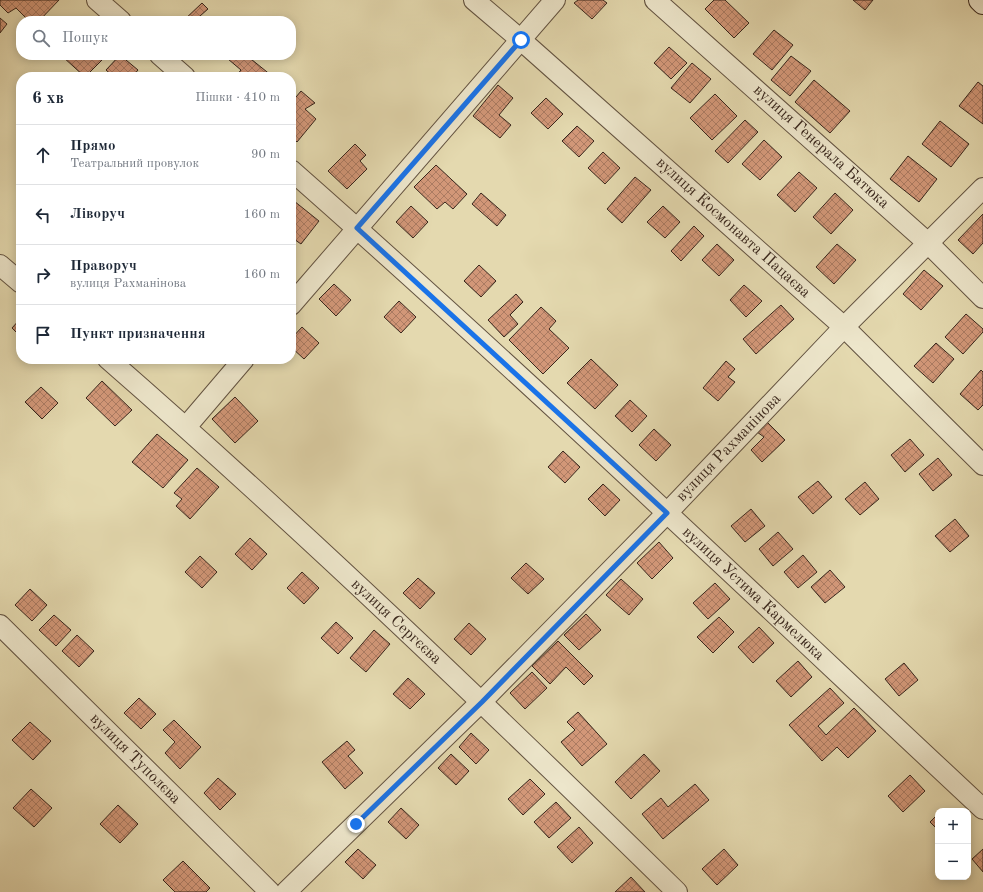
<!DOCTYPE html>
<html lang="uk">
<head>
<meta charset="utf-8">
<style>
	:root { --surface:#fff; --page:#f6f6f7; --text:#1f2937; --muted:#747a83; --line:#e0e1e3 }
	body { margin:0; font-family:"Old Standard TT",serif; background:var(--page); color:var(--text) }
	.controls { position:absolute; right:12px; bottom:12px; display:grid; overflow:hidden; border-radius:8px; box-shadow:0 2px 10px #0003 }
	.controls button { width:36px; height:36px; display:grid; place-items:center; padding:0; border:0; border-bottom:1px solid var(--line); background:var(--surface); color:var(--text); font:20px sans-serif }
	.stop { position:absolute; width:12px; height:12px; margin:-9px; border:3px solid #1a73e8; border-radius:50%; background:#fff }
	.stop.end { background:#1a73e8; border-color:#fff; box-shadow:0 1px 4px #0008 }
	.list { margin:0; padding:0; list-style:none }
	h2 { display:flex; justify-content:space-between; align-items:center; height:52px; margin:0; padding:0 16px; font-size:17px }
	h2 small { font-size:13px; font-weight:400; color:var(--muted) }
	.list li { display:grid; grid-template-columns:26px 1fr auto; gap:12px; align-items:center; box-sizing:border-box; height:60px; padding:0 16px; border-top:1px solid var(--line) }
	.list b { display:block; font-size:15px; white-space:nowrap }
	.list p { margin:0; font-size:13px; white-space:nowrap; color:var(--muted) }
	.list em { font-size:13px; font-style:normal; color:var(--muted) }
	.icon { flex:none; width:22px; height:22px; fill:none; stroke:currentColor; stroke-width:2; stroke-linecap:round; stroke-linejoin:round }
	.map { position:relative; flex:none; width:983px; height:892px; overflow:hidden }
	.search { position:absolute; background:var(--surface); box-shadow:0 2px 10px #0003; left:16px; top:16px; width:280px; height:44px; display:flex; align-items:center; gap:10px; box-sizing:border-box; padding:0 14px; border-radius:16px; color:var(--muted); font-size:15px }
	.panel { position:absolute; background:var(--surface); box-shadow:0 2px 10px #0003; left:16px; top:72px; width:280px; height:292px; border-radius:16px }
	.map>svg:first-child { display:block }
	.building { fill:url(#building-cross-hatch); stroke:#38261c }
	.lines { fill:none; stroke-linecap:round; stroke-linejoin:round }
	.street-casing { stroke:#635341; stroke-width:22 }
	.secondary-casing { stroke:#38261c; stroke-width:24 }
	.street { stroke:#ede6cb; stroke-width:20 }
	.secondary { stroke:#ede6cb; stroke-width:22 }
	.route { stroke:#1a73e8; stroke-width:5 }
	.labels { text-anchor:middle; dominant-baseline:central; stroke-width:3; stroke-linejoin:round; paint-order:stroke }
	.street-label { font-size:16px; fill:#38261c; stroke:#ede6cb }
</style>
</head>
<body>
<div class="map">
<svg width="983" height="892" viewBox="0 0 983 892">
	<defs>
		<pattern id="building-cross-hatch" width="8" height="8" patternUnits="userSpaceOnUse"><rect width="8" height="8" fill="#d29778"/><path d="M0 0l8 8M0 8l8-8" fill="none" stroke="#ab7b62"/></pattern>
	</defs>
	<rect width="100%" height="100%" fill="#e4d9af"/>
	<filter id="stains"><feTurbulence type="fractalNoise" baseFrequency=".005" numOctaves="4"/><feColorMatrix values="0 0 0 0 .2 0 0 0 0 .09 0 0 0 0 .02 0 0 0 .5 -.17"/></filter>
	<radialGradient id="worn" r=".72"><stop offset=".6" stop-color="#630" stop-opacity="0"/><stop offset="1" stop-color="#630" stop-opacity=".3"/></radialGradient>
	<g class="building">
		<path d="M 0,0 L 59,0 L 39,21 L 29,21 L 16,8 L 8,13 L 0,5 Z"/>
		<path d="M 578,0 L 603,0 L 607,3 L 592,19 L 574,3 Z"/>
		<path d="M 714,0 L 725,0 L 749,23 L 734,38 L 705,9 Z"/>
		<path d="M 853,0 L 873,0 L 865,10 Z"/>
		<path d="M 202,3 L 208,9 L 200,16 L 205,21 L 183,21 Z"/>
		<path d="M 0,18 L 7,24 L 0,33 Z"/>
		<path d="M 774,30 L 793,45 L 772,70 L 753,54 Z"/>
		<path d="M 669,47 L 687,63 L 671,79 L 654,63 Z"/>
		<path d="M 65,55 L 107,55 L 85,77 L 63,57 Z"/>
		<path d="M 120,55 L 138,70 L 132,77 L 114,77 L 106,70 Z"/>
		<path d="M 232,55 L 246,55 L 272,76 L 235,77 L 241,70 L 228,59 Z"/>
		<path d="M 791,56 L 811,71 L 790,96 L 771,80 Z"/>
		<path d="M 692,63 L 711,79 L 690,103 L 671,88 Z"/>
		<path d="M 814,80 L 850,111 L 830,133 L 795,102 Z"/>
		<path d="M 978,82 L 983,86 L 983,124 L 959,106 Z"/>
		<path d="M 498,85 L 513,98 L 499,115 L 511,125 L 500,138 L 473,116 Z"/>
		<path d="M 301,91 L 315,103 L 305,109 L 316,119 L 297,142 L 291,136 L 291,103 Z"/>
		<path d="M 715,94 L 737,116 L 712,140 L 690,118 Z"/>
		<path d="M 546,98 L 563,114 L 548,129 L 531,113 Z"/>
		<path d="M 745,120 L 758,132 L 728,163 L 715,151 Z"/>
		<path d="M 940,121 L 969,144 L 951,167 L 922,144 Z"/>
		<path d="M 577,126 L 594,141 L 579,157 L 562,141 Z"/>
		<path d="M 764,140 L 782,157 L 760,180 L 742,164 Z"/>
		<path d="M 355,144 L 366,155 L 360,161 L 367,169 L 347,189 L 328,171 Z"/>
		<path d="M 603,152 L 620,168 L 605,184 L 588,168 Z"/>
		<path d="M 908,156 L 937,179 L 919,202 L 890,179 Z"/>
		<path d="M 436,165 L 467,194 L 453,209 L 445,202 L 437,209 L 414,187 Z"/>
		<path d="M 799,172 L 817,188 L 795,212 L 777,195 Z"/>
		<path d="M 635,177 L 651,190 L 622,223 L 607,209 Z"/>
		<path d="M 481,193 L 506,215 L 497,226 L 472,204 Z"/>
		<path d="M 835,193 L 853,210 L 831,234 L 813,217 Z"/>
		<path d="M 294,201 L 319,221 L 301,244 L 291,237 L 291,204 Z"/>
		<path d="M 411,206 L 428,222 L 413,238 L 396,222 Z"/>
		<path d="M 663,206 L 680,222 L 665,238 L 647,222 Z"/>
		<path d="M 983,214 L 983,243 L 973,254 L 958,240 Z"/>
		<path d="M 694,226 L 704,236 L 681,261 L 671,251 Z"/>
		<path d="M 717,244 L 734,260 L 719,276 L 702,260 Z"/>
		<path d="M 837,244 L 856,260 L 834,284 L 816,267 Z"/>
		<path d="M 479,265 L 496,281 L 481,297 L 464,281 Z"/>
		<path d="M 924,270 L 943,286 L 921,310 L 903,294 Z"/>
		<path d="M 334,284 L 351,300 L 336,316 L 319,299 Z"/>
		<path d="M 744,285 L 762,301 L 746,317 L 730,300 Z"/>
		<path d="M 516,294 L 523,302 L 510,315 L 518,324 L 504,337 L 488,320 Z"/>
		<path d="M 399,301 L 416,317 L 401,333 L 384,317 Z"/>
		<path d="M 781,305 L 794,319 L 756,354 L 743,339 Z"/>
		<path d="M 541,307 L 556,321 L 549,329 L 569,348 L 543,374 L 509,340 Z"/>
		<path d="M 966,314 L 983,329 L 983,332 L 963,354 L 945,337 Z"/>
		<path d="M 21,318 L 21,337 L 12,328 Z"/>
		<path d="M 302,327 L 319,343 L 304,359 L 291,347 L 291,339 Z"/>
		<path d="M 936,343 L 954,359 L 933,383 L 914,366 Z"/>
		<path d="M 591,359 L 618,385 L 595,409 L 567,383 Z"/>
		<path d="M 726,361 L 735,369 L 728,377 L 735,382 L 718,401 L 703,388 Z"/>
		<path d="M 981,370 L 983,372 L 983,405 L 978,410 L 960,394 Z"/>
		<path d="M 102,381 L 132,410 L 115,426 L 86,398 Z"/>
		<path d="M 41,387 L 58,403 L 42,419 L 25,402 Z"/>
		<path d="M 235,397 L 258,421 L 235,443 L 212,419 Z"/>
		<path d="M 630,400 L 647,416 L 632,432 L 615,416 Z"/>
		<path d="M 767,422 L 785,440 L 762,462 L 751,450 L 764,437 L 757,432 Z"/>
		<path d="M 654,429 L 671,445 L 656,461 L 639,445 Z"/>
		<path d="M 157,434 L 188,460 L 163,488 L 132,462 Z"/>
		<path d="M 910,439 L 924,455 L 905,472 L 891,455 Z"/>
		<path d="M 563,451 L 580,467 L 565,483 L 548,467 Z"/>
		<path d="M 938,458 L 952,475 L 933,491 L 919,474 Z"/>
		<path d="M 197,468 L 219,487 L 190,519 L 176,506 L 182,499 L 174,493 Z"/>
		<path d="M 818,481 L 832,497 L 813,514 L 798,497 Z"/>
		<path d="M 865,482 L 879,499 L 860,515 L 845,499 Z"/>
		<path d="M 603,484 L 620,500 L 605,516 L 588,499 Z"/>
		<path d="M 751,509 L 765,526 L 745,542 L 731,526 Z"/>
		<path d="M 955,519 L 969,536 L 950,552 L 935,536 Z"/>
		<path d="M 778,532 L 793,549 L 773,566 L 759,549 Z"/>
		<path d="M 250,538 L 267,554 L 252,570 L 235,554 Z"/>
		<path d="M 659,542 L 673,558 L 652,579 L 637,563 Z"/>
		<path d="M 803,555 L 817,572 L 798,588 L 784,572 Z"/>
		<path d="M 200,556 L 217,572 L 202,588 L 185,572 Z"/>
		<path d="M 526,563 L 544,579 L 528,594 L 511,578 Z"/>
		<path d="M 830,570 L 845,587 L 825,603 L 811,587 Z"/>
		<path d="M 302,572 L 319,588 L 304,604 L 287,588 Z"/>
		<path d="M 418,578 L 435,593 L 420,609 L 403,593 Z"/>
		<path d="M 621,579 L 643,599 L 629,615 L 606,595 Z"/>
		<path d="M 715,583 L 730,599 L 708,619 L 693,603 Z"/>
		<path d="M 30,589 L 47,605 L 32,621 L 15,605 Z"/>
		<path d="M 586,614 L 601,630 L 579,650 L 564,635 Z"/>
		<path d="M 54,615 L 71,630 L 56,646 L 39,630 Z"/>
		<path d="M 719,617 L 734,632 L 713,653 L 697,637 Z"/>
		<path d="M 336,622 L 353,638 L 338,654 L 321,638 Z"/>
		<path d="M 469,623 L 486,639 L 471,655 L 454,639 Z"/>
		<path d="M 759,627 L 774,643 L 753,663 L 738,647 Z"/>
		<path d="M 374,630 L 390,644 L 366,672 L 350,658 Z"/>
		<path d="M 77,635 L 94,651 L 79,667 L 62,651 Z"/>
		<path d="M 558,641 L 593,676 L 584,685 L 566,667 L 550,684 L 532,666 Z"/>
		<path d="M 798,661 L 812,677 L 791,697 L 776,681 Z"/>
		<path d="M 904,663 L 918,680 L 899,696 L 885,679 Z"/>
		<path d="M 532,672 L 547,688 L 525,709 L 510,693 Z"/>
		<path d="M 408,678 L 425,694 L 410,709 L 393,694 Z"/>
		<path d="M 830,688 L 844,703 L 818,726 L 826,735 L 854,708 L 876,731 L 848,758 L 837,747 L 822,761 L 789,725 Z"/>
		<path d="M 139,698 L 156,714 L 141,729 L 124,713 Z"/>
		<path d="M 578,712 L 607,744 L 582,766 L 561,742 L 575,730 L 567,722 Z"/>
		<path d="M 174,720 L 201,747 L 180,769 L 165,753 L 175,742 L 163,730 Z"/>
		<path d="M 30,722 L 51,741 L 33,760 L 12,740 Z"/>
		<path d="M 471,733 L 489,750 L 476,764 L 459,747 Z"/>
		<path d="M 347,741 L 355,750 L 348,756 L 363,773 L 345,789 L 322,762 Z"/>
		<path d="M 451,754 L 469,771 L 456,785 L 438,768 Z"/>
		<path d="M 644,754 L 660,771 L 631,799 L 615,782 Z"/>
		<path d="M 910,775 L 925,791 L 903,812 L 888,796 Z"/>
		<path d="M 218,778 L 236,794 L 220,810 L 204,793 Z"/>
		<path d="M 530,779 L 545,794 L 523,815 L 508,799 Z"/>
		<path d="M 695,784 L 709,800 L 663,839 L 642,814 L 661,798 L 668,807 Z"/>
		<path d="M 31,789 L 52,808 L 34,827 L 13,808 Z"/>
		<path d="M 556,802 L 571,818 L 549,838 L 534,822 Z"/>
		<path d="M 118,805 L 138,824 L 120,843 L 100,824 Z"/>
		<path d="M 401,808 L 419,825 L 406,839 L 388,822 Z"/>
		<path d="M 938,814 L 938,830 L 930,822 Z"/>
		<path d="M 579,827 L 593,843 L 572,863 L 557,847 Z"/>
		<path d="M 358,849 L 376,865 L 363,879 L 345,862 Z"/>
		<path d="M 724,849 L 738,865 L 717,885 L 702,869 Z"/>
		<path d="M 983,849 L 983,872 L 972,859 Z"/>
		<path d="M 183,861 L 210,888 L 206,892 L 175,892 L 163,880 Z"/>
		<path d="M 631,877 L 645,892 L 615,892 Z"/>
	</g>
	<g class="lines">
		<g class="street-casing">
			<g id="street">
				<path d="M 97,0 L 121,21"/>
				<path d="M 474,0 L 521,40 L 844,327 L 983,465"/>
				<path d="M 655,0 L 929,244 L 983,298"/>
				<path d="M 160,55 L 185,77"/>
				<path d="M 291,170 C 527,378 754,595 983,809"/>
				<path d="M 0,265 L 21,283"/>
				<path d="M 291,305 L 555,0"/>
				<path d="M 108,359 C 304,530 491,710 677,892"/>
				<path d="M 186,427 L 244,359"/>
				<path d="M 0,625 L 270,892"/>
				<path d="M 286,892 L 482,701 L 667,513 L 844,327 L 983,188"/>
			</g>
		</g>
		<g class="secondary-casing">
			<path id="secondary" d="M 980,0 L 983,3"/>
		</g>
		<use href="#street" class="street"/>
		<use href="#secondary" class="secondary"/>
	</g>
	<g class="lines">
		<path class="route" d="M 356,824 L 482,702 L 667,513 L 357,228 L 521,40"/>
	</g>
	<g class="labels">
		<g class="street-label">
			<text transform="translate(821 147) rotate(42)">вулиця Генерала Батюка</text>
			<text transform="translate(733 228) rotate(42)">вулиця Космонавта Пацаєва</text>
			<text transform="translate(729 448) rotate(-46)">вулиця Рахманінова</text>
			<text transform="translate(753 594) rotate(43)">вулиця Устима Кармелюка</text>
			<text transform="translate(396 622) rotate(43)">вулиця Сергєєва</text>
			<text transform="translate(135 759) rotate(45)">вулиця Туполєва</text>
		</g>
	</g>
	<rect width="100%" height="100%" filter="url(#stains)"/>
	<rect width="100%" height="100%" fill="url(#worn)"/>
</svg>
<div class="controls">
<button>+</button>
<button>−</button>
</div>
<div class="stop" style="left:521px;top:40px"></div>
<div class="stop end" style="left:356px;top:824px"></div>
<div class="search"><svg class="icon" aria-label="search" viewBox="0 0 24 24"><circle cx="10" cy="10" r="6"/><path d="M15 15l6 6"/></svg>Пошук</div>
<section class="panel">
<h2>6 хв<small>Пішки · 410 m</small></h2>
<ul class="list">
<li><svg class="icon" aria-label="ahead" viewBox="0 0 24 24"><path d="M12 20V5M6 11l6-6 6 6"/></svg><div><b>Прямо</b><p>Театральний провулок</p></div><em>90 m</em></li>
<li><svg class="icon" aria-label="left" viewBox="0 0 24 24"><path d="M17 20v-9H6M10 6l-5 5 5 5"/></svg><div><b>Ліворуч</b></div><em>160 m</em></li>
<li><svg class="icon" aria-label="right" viewBox="0 0 24 24"><path d="M7 20v-9h11M14 6l5 5-5 5"/></svg><div><b>Праворуч</b><p>вулиця Рахманінова</p></div><em>160 m</em></li>
<li><svg class="icon" aria-label="arrive" viewBox="0 0 24 24"><path d="M6 21V4h12l-3 4 3 4H6"/></svg><div><b>Пункт призначення</b></div></li>
</ul>
</section>
</div>
</body>
</html>
